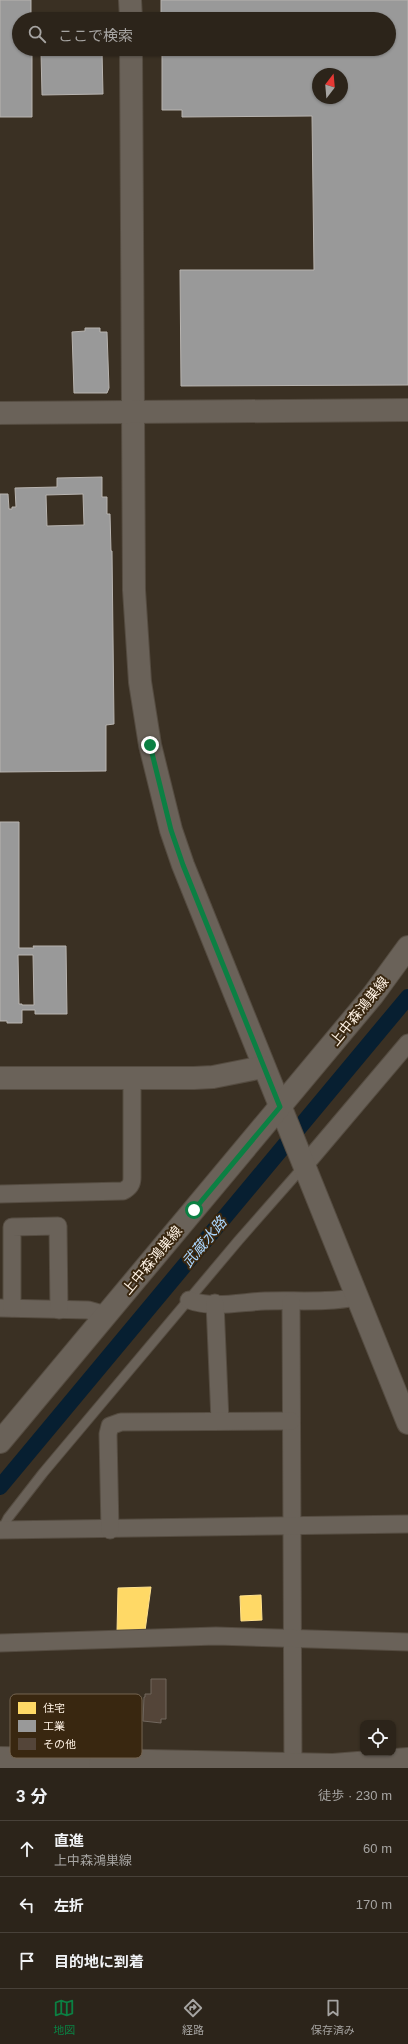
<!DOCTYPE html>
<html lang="ja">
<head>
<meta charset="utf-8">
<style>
	:root { --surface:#2c241a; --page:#342c23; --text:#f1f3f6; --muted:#a6a4a2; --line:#484139; --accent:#0b8043 }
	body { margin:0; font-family:Helvetica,"Noto Sans JP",sans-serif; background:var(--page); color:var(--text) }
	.controls { position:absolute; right:12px; bottom:12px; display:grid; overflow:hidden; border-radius:8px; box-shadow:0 1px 3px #0004 }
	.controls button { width:36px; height:36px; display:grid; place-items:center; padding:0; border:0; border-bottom:1px solid var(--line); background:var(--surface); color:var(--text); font:20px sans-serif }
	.compass { position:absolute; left:312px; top:68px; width:36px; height:36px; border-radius:50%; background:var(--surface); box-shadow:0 1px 3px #0004; rotate:16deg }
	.stop { position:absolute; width:12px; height:12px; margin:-9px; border:3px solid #0b8043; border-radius:50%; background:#fff }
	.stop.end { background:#0b8043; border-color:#fff; box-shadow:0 1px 4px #0008 }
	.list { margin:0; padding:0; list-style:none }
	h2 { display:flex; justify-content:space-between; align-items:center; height:52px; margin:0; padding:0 16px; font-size:17px }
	h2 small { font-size:13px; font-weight:400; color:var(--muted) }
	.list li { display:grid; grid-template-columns:26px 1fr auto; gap:12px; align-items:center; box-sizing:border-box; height:56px; padding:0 16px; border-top:1px solid var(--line) }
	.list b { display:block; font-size:15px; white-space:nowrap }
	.list p { margin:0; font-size:13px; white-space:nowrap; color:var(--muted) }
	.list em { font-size:13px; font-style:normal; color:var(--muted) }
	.icon { flex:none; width:22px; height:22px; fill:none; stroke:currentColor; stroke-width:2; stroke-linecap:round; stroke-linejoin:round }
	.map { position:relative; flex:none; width:408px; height:1768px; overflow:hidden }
	.search { position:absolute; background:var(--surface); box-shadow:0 1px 3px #0004; left:12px; right:12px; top:12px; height:44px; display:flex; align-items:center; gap:10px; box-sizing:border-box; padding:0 14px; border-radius:22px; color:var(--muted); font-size:15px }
	.sheet { height:220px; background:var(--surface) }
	nav { display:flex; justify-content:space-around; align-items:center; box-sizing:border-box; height:56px; border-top:1px solid var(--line); background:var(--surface); font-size:11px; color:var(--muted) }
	nav a { display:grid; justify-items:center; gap:2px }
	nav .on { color:var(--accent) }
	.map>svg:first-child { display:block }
	.homes { fill:#ffd966; stroke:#ffe18c }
	.industry { fill:#999; stroke:#b8b4b0; fill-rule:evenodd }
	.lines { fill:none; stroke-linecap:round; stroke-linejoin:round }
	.canal { stroke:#071f31; stroke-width:16 }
	.building { fill:#544539; stroke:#70665d }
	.lane-casing { stroke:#554c41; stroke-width:11 }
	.street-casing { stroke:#554c41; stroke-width:19 }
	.secondary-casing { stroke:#554c41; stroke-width:24 }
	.lane { stroke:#6a6259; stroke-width:9 }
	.street { stroke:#6a6259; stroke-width:17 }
	.secondary { stroke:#6a6259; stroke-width:22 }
	.route { stroke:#0b8043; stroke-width:5 }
	.labels { text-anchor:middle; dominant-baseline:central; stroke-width:4; stroke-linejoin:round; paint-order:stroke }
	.street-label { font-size:14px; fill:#fff3e5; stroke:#392710 }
	.water-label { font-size:15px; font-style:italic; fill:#aad5fc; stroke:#392710 }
	.key { fill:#392710; stroke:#746450; stroke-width:1 }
	.key-label { font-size:11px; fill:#fff3e5 }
</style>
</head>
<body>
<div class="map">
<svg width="408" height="1768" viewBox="0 0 408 1768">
	<rect width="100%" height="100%" fill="#3a3023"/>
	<g class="homes">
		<path d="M 151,1587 L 145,1631 L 117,1632 L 118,1588 Z"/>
		<path d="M 261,1595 L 262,1620 L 241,1621 L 240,1596 Z"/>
	</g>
	<g class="industry">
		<path d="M 0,0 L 31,0 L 31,19 L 19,19 L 19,49 L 32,49 L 32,117 L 0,117 Z"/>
		<path d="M 161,0 L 408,0 L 408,385 L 181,386 L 180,270 L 314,270 L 312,116 L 182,117 L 182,110 L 162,110 L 162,49 L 389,49 L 389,19 L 161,19 ZM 318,74 L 342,74 L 342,98 L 318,98 Z"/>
		<path d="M 102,51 L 103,94 L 42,95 L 41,52 Z"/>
		<path d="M 85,328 L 100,328 L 100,332 L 107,332 L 109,388 L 107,393 L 74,393 L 72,332 L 85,331 Z"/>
		<path d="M 102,477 L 102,497 L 107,497 L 107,514 L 110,514 L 111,551 L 112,551 L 114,724 L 106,725 L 106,771 L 0,772 L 0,494 L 8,494 L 9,509 L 12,509 L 12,507 L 16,507 L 15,488 L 57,487 L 57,478 ZM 83,494 L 84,525 L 47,526 L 46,495 Z"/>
		<path d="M 0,822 L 19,822 L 19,948 L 34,948 L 33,946 L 66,946 L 67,1014 L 35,1014 L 35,1010 L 22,1010 L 22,1023 L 7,1023 L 7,1021 L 0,1021 ZM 18,955 L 33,955 L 34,1005 L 22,1005 L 22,1004 L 19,1004 Z"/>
	</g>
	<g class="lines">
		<path class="canal" d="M 0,1487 L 408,997"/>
	</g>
	<path class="building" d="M 151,1679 L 166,1679 L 166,1719 L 161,1719 L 161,1723 L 143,1721 L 144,1697 L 145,1697 L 145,1694 L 151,1694 Z"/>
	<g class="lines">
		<g class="lane-casing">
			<path id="lane" d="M 2,1530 L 8,1518 L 43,1473 L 238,1241 L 303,1167"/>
		</g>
		<g class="street-casing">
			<g id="street">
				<path d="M 303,1167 L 408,1043"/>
				<path d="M 0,1194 L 123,1191 C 129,1188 132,1185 132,1178 L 132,1079"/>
				<path d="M 189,1300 C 212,1309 241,1302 265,1301 C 297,1300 326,1303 357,1297"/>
				<path d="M 291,1302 L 293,1768"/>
				<path d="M 215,1303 L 220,1421"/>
				<path d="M 0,1308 L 88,1310 L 106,1315"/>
				<path d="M 12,1308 L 12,1227 L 58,1226 L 59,1310"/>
				<path d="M 0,1530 L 408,1524"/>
				<path d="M 110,1530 L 108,1434 L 110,1426 L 121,1422 L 291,1421"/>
				<path d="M 0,1643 L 216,1636 L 408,1642"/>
			</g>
		</g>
		<g class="secondary-casing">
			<g id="secondary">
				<path d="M 130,0 L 131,19"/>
				<path d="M 131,49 L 134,590 L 140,682 L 150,745 L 171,830 L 183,865 L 408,1423"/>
				<path d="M 0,413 L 408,410"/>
				<path d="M 0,1078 L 194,1078 L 213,1077 L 263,1067"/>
				<path d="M 0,1442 L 373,995 L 408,947"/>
				<path d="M 0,1758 L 101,1760"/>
				<path d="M 100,1768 L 101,1760 L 333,1765 L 408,1759"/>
			</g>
		</g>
		<use href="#lane" class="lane"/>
		<use href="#street" class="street"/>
		<use href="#secondary" class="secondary"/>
	</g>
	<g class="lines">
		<path class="route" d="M 150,745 L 171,830 L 183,865 L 280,1107 L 194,1210"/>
	</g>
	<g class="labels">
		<g class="street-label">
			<text transform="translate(359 1011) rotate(-51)">上中森鴻巣線</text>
			<text transform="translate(152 1260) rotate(-50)">上中森鴻巣線</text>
		</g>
		<g class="water-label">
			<text transform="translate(204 1242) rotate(-50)">武蔵水路</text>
		</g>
	</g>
	<rect x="10" y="1694" width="132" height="64" rx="6" class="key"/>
	<rect x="18" y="1702" width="18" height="12" fill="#ffd966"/>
	<rect x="18" y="1720" width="18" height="12" fill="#999"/>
	<rect x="18" y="1738" width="18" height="12" fill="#544539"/>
	<g class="key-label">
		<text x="43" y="1712">住宅</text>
		<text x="43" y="1730">工業</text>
		<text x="43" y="1748">その他</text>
	</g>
</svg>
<div class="controls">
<button><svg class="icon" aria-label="locate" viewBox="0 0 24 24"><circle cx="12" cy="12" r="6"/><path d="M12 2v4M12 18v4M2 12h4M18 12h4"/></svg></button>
</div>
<svg class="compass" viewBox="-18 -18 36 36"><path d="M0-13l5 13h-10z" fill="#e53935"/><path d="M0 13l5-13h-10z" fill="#a6a4a2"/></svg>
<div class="stop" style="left:194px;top:1210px"></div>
<div class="stop end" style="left:150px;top:745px"></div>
<div class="search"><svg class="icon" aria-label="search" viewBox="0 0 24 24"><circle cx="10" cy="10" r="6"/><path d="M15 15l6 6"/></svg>ここで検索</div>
</div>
<section class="sheet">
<h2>3 分<small>徒歩 · 230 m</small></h2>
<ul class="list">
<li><svg class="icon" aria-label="ahead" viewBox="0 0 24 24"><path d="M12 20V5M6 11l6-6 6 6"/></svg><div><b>直進</b><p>上中森鴻巣線</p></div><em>60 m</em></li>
<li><svg class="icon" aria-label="left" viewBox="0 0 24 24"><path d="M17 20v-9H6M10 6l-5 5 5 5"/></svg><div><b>左折</b></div><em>170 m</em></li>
<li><svg class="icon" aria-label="arrive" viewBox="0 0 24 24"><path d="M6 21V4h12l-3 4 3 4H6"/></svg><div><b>目的地に到着</b></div></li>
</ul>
</section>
<nav>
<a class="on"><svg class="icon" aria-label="map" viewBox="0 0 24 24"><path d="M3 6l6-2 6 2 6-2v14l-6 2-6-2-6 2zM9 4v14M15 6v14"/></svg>地図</a>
<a><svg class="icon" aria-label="directions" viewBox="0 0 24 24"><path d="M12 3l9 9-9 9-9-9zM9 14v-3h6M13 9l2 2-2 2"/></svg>経路</a>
<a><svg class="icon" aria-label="saved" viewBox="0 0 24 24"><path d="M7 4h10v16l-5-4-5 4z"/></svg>保存済み</a>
</nav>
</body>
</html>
